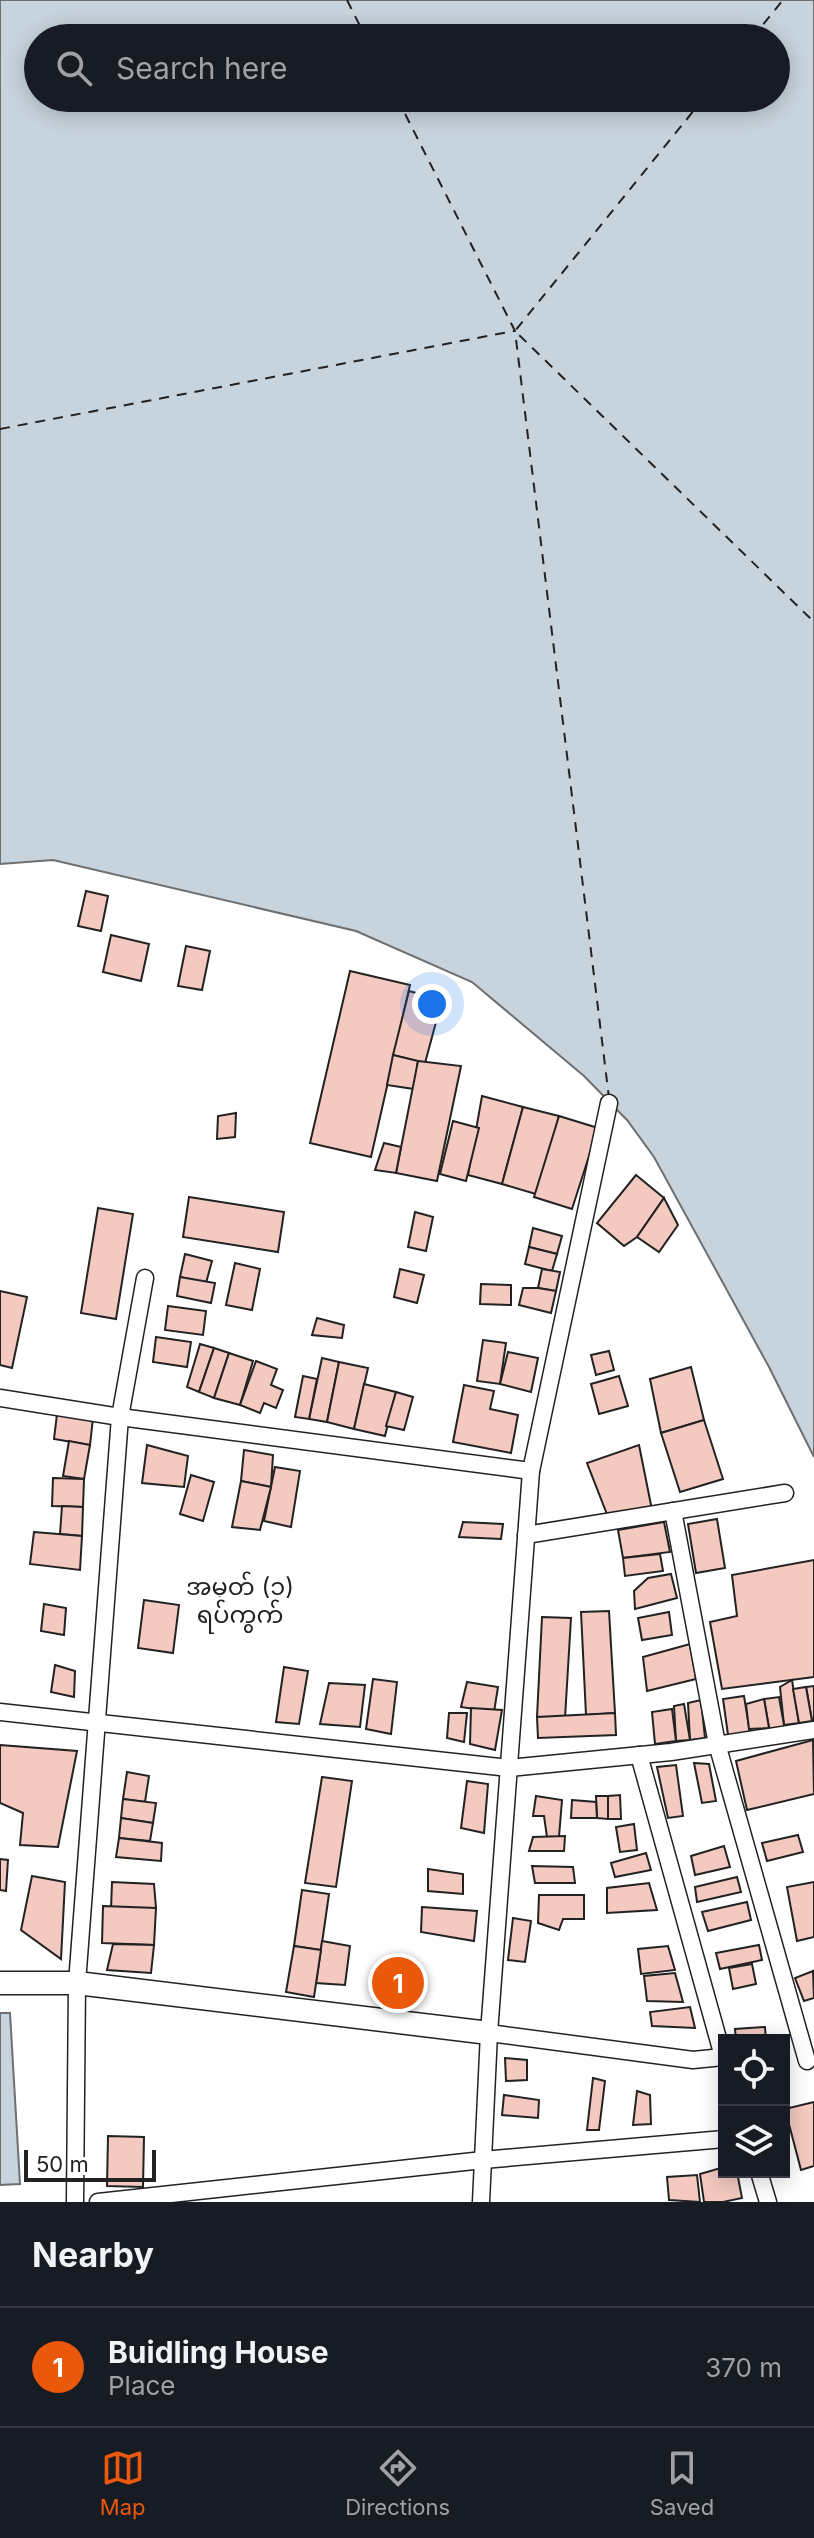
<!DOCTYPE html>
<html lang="en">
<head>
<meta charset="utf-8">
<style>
	:root { --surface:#171b24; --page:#20242c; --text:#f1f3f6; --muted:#9ea1a6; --line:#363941; --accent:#ea580c }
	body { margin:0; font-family:Inter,"Noto Sans Myanmar",sans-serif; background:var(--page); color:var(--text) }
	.controls { position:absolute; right:24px; bottom:24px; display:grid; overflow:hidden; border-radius:0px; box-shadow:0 4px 20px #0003 }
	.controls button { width:72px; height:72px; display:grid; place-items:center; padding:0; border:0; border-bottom:2px solid var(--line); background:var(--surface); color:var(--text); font:40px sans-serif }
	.scale { position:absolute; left:24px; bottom:20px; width:132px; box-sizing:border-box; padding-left:8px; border:4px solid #222; border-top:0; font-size:22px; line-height:28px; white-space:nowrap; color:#222; -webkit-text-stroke:6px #fff; paint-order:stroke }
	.you { position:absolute; left:432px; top:1004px; width:28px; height:28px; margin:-20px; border:6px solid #fff; border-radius:50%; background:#1a73e8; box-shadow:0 0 0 12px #1a73e833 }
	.badge { display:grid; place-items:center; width:52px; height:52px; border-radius:50%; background:var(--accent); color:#fff; font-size:26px; font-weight:700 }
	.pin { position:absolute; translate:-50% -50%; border:4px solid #fff; box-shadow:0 2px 8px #0006 }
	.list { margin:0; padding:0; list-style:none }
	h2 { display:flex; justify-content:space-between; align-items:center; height:104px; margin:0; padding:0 32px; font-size:34px }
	h2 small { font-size:26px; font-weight:400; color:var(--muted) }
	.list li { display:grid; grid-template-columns:52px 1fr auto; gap:24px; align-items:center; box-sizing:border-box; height:120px; padding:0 32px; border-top:2px solid var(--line) }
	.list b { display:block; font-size:30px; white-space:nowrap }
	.list p { margin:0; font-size:26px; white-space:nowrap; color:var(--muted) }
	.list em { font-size:26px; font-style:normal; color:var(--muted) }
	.icon { flex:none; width:44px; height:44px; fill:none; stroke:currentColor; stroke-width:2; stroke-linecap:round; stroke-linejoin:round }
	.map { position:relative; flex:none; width:814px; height:2202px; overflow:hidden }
	.search { position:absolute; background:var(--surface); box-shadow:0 4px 20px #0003; left:24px; right:24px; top:24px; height:88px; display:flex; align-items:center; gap:20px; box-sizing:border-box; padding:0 28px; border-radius:44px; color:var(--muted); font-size:30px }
	.sheet { height:224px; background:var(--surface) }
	nav { display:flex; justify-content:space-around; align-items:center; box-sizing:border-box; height:112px; border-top:2px solid var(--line); background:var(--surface); font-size:22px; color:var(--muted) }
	nav a { display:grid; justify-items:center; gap:4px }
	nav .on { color:var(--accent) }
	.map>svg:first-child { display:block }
	.water { fill:#c7d3dd; stroke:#6f6f6f; stroke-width:2; fill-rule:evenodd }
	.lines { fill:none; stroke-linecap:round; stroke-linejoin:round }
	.ferry { stroke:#222; stroke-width:2; stroke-dasharray:10 8; stroke-linecap:butt }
	.building { fill:#f3c9c0; stroke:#222; stroke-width:2 }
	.street-casing { stroke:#222; stroke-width:19 }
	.secondary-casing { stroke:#222; stroke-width:25 }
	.street { stroke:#fff; stroke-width:16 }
	.secondary { stroke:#fff; stroke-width:22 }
	.labels { text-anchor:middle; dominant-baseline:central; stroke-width:6; stroke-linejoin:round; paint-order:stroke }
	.quarter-label { font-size:24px; fill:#222; stroke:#fff }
</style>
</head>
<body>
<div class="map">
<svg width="814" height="2202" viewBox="0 0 814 2202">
	<rect width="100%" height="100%" fill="#fff"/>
	<g class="water">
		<path d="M 0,0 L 814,0 L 814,1457 L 769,1367 L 654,1157 L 627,1120 L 584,1076 L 472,982 L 356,931 L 53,860 L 0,864 ZM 38,38 L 776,38 L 776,98 L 38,98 Z"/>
		<path d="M 0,2013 L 10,2013 L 20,2184 L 0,2185 Z"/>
	</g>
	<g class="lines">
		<g class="ferry">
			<path d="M 347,0 L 366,38"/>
			<path d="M 752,38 L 783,0"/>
			<path d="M 397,98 L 515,331 L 609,1098"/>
			<path d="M 704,98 L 515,331 L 814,622"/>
			<path d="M 0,429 L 514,331"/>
		</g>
	</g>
	<g class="building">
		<path d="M 86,891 L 108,896 L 101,931 L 78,926 Z"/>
		<path d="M 111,935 L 149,944 L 141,981 L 103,972 Z"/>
		<path d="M 186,946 L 210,951 L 202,990 L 178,986 Z"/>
		<path d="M 350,971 L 410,985 L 371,1157 L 310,1143 Z"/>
		<path d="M 409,991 L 442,1000 L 425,1063 L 393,1055 Z"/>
		<path d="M 393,1055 L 418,1061 L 414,1089 L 387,1085 Z"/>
		<path d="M 418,1061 L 461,1066 L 437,1181 L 396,1173 Z"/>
		<path d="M 482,1096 L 523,1107 L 502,1184 L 468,1175 Z"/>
		<path d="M 523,1107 L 559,1116 L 539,1195 L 502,1184 Z"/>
		<path d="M 236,1113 L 235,1137 L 217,1139 L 218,1116 Z"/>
		<path d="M 559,1116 L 598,1128 L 572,1209 L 534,1197 Z"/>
		<path d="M 453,1121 L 479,1128 L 466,1181 L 440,1174 Z"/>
		<path d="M 384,1143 L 401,1147 L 396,1173 L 375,1170 Z"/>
		<path d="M 636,1175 L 664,1198 L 637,1237 L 624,1246 L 597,1223 Z"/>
		<path d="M 189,1197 L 284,1212 L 278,1252 L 183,1237 Z"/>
		<path d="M 664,1198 L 678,1225 L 659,1252 L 637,1237 Z"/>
		<path d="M 98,1208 L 133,1214 L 116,1319 L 81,1313 Z"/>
		<path d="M 415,1212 L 433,1217 L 426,1251 L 408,1247 Z"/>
		<path d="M 533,1228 L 562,1236 L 557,1254 L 529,1247 Z"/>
		<path d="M 529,1247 L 557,1254 L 552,1271 L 525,1264 Z"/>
		<path d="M 185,1254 L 212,1261 L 206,1283 L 180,1277 Z"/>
		<path d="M 235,1263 L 260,1269 L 252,1310 L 226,1305 Z"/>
		<path d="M 400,1269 L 424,1275 L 417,1303 L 394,1297 Z"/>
		<path d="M 542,1269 L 560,1272 L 556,1291 L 538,1288 Z"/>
		<path d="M 180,1277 L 215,1283 L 211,1303 L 177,1296 Z"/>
		<path d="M 481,1284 L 511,1285 L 511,1305 L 480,1304 Z"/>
		<path d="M 523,1288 L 538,1288 L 556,1291 L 551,1313 L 519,1305 Z"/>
		<path d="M 0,1291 L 27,1297 L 12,1368 L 0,1365 Z"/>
		<path d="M 168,1306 L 206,1311 L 203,1335 L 165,1330 Z"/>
		<path d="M 317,1318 L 344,1325 L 342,1338 L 312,1335 Z"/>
		<path d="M 156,1337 L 191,1342 L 187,1367 L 153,1362 Z"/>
		<path d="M 483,1340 L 506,1343 L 500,1384 L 477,1381 Z"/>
		<path d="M 200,1344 L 214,1348 L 199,1392 L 187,1387 Z"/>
		<path d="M 214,1348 L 229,1353 L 214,1398 L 199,1392 Z"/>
		<path d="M 609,1351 L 614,1370 L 596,1375 L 591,1355 Z"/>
		<path d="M 508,1352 L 538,1358 L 531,1392 L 500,1384 Z"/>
		<path d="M 229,1353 L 253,1361 L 240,1405 L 214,1398 Z"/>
		<path d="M 322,1358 L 339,1362 L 327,1422 L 309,1419 Z"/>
		<path d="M 256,1361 L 277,1369 L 271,1385 L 283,1390 L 276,1408 L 264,1403 L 260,1413 L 240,1405 Z"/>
		<path d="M 339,1362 L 368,1368 L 354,1429 L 327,1422 Z"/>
		<path d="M 691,1367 L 704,1420 L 661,1433 L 650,1379 Z"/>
		<path d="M 303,1376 L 317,1379 L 309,1419 L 295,1417 Z"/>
		<path d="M 619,1376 L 628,1406 L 599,1414 L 591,1384 Z"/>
		<path d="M 364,1384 L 396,1392 L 385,1436 L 354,1429 Z"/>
		<path d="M 464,1385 L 494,1391 L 490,1409 L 518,1415 L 511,1453 L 453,1442 Z"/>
		<path d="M 396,1392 L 413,1397 L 404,1430 L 386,1426 Z"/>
		<path d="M 57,1414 L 93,1418 L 90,1445 L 54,1439 Z"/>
		<path d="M 704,1420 L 723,1479 L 680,1492 L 661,1433 Z"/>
		<path d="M 69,1441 L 90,1445 L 84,1479 L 63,1476 Z"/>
		<path d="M 147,1445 L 188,1456 L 184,1487 L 142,1483 Z"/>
		<path d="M 639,1445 L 653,1515 L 610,1522 L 587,1463 Z"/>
		<path d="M 244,1450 L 273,1455 L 271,1487 L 241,1481 Z"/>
		<path d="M 275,1467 L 300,1471 L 291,1527 L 264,1521 Z"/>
		<path d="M 191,1475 L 214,1482 L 203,1521 L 180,1514 Z"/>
		<path d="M 53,1478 L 84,1479 L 83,1507 L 52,1506 Z"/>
		<path d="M 241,1481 L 271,1487 L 260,1530 L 232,1527 Z"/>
		<path d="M 62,1506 L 83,1507 L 82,1536 L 60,1534 Z"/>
		<path d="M 717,1519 L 725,1568 L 696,1573 L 688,1524 Z"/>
		<path d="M 463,1522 L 503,1524 L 501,1539 L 459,1537 Z"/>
		<path d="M 664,1522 L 670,1552 L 623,1558 L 618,1530 Z"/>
		<path d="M 34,1532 L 82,1536 L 80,1570 L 30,1564 Z"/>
		<path d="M 660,1554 L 663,1571 L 625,1576 L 623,1558 Z"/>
		<path d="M 814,1560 L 814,1677 L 722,1689 L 710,1622 L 737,1616 L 732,1575 Z"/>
		<path d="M 671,1574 L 677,1598 L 635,1609 L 634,1591 L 648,1578 Z"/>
		<path d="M 144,1600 L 179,1605 L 173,1653 L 138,1648 Z"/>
		<path d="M 44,1604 L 66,1608 L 64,1635 L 41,1631 Z"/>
		<path d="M 609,1611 L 615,1713 L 586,1715 L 581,1612 Z"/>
		<path d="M 669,1612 L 672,1635 L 642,1640 L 638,1618 Z"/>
		<path d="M 542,1617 L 571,1618 L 565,1718 L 537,1717 Z"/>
		<path d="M 690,1644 L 696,1679 L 647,1691 L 643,1657 Z"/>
		<path d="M 55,1665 L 75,1671 L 74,1697 L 51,1692 Z"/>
		<path d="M 284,1667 L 308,1671 L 299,1724 L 276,1722 Z"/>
		<path d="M 373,1679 L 397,1682 L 391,1734 L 366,1729 Z"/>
		<path d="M 792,1680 L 799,1723 L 784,1725 L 780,1687 Z"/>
		<path d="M 467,1682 L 498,1687 L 494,1712 L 461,1707 Z"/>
		<path d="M 329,1683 L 365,1685 L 360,1727 L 320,1724 Z"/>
		<path d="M 814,1686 L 814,1721 L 812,1721 L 806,1687 Z"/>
		<path d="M 806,1687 L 812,1721 L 799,1723 L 793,1689 Z"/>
		<path d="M 744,1696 L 751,1739 L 729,1742 L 723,1699 Z"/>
		<path d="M 779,1697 L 784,1725 L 786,1734 L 769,1728 L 764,1699 Z"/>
		<path d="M 764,1699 L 769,1728 L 749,1729 L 746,1704 Z"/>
		<path d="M 701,1700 L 705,1738 L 690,1740 L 688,1703 Z"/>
		<path d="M 684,1704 L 690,1740 L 676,1741 L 674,1706 Z"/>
		<path d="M 471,1708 L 502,1710 L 495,1750 L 470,1744 Z"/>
		<path d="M 672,1709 L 676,1741 L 655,1744 L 652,1712 Z"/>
		<path d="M 449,1713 L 467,1713 L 464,1742 L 447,1738 Z"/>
		<path d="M 615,1713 L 616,1735 L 538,1738 L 537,1717 Z"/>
		<path d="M 813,1740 L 814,1794 L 747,1810 L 736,1761 Z"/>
		<path d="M 0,1745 L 77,1751 L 58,1847 L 20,1845 L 23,1813 L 0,1803 Z"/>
		<path d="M 694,1763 L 709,1764 L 716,1801 L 702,1803 Z"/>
		<path d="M 676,1765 L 683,1816 L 668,1818 L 657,1767 Z"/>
		<path d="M 127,1772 L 149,1776 L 145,1802 L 123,1799 Z"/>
		<path d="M 322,1777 L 352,1781 L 336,1887 L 305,1883 Z"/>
		<path d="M 467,1781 L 488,1784 L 484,1833 L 461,1828 Z"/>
		<path d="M 620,1795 L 621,1819 L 608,1819 L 608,1796 Z"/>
		<path d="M 536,1796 L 562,1800 L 559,1837 L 547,1837 L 544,1816 L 533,1816 Z"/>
		<path d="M 596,1796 L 608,1796 L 608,1819 L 597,1818 Z"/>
		<path d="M 123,1799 L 156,1803 L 153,1823 L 121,1818 Z"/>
		<path d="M 572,1800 L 596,1802 L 597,1818 L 571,1818 Z"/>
		<path d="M 121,1818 L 153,1823 L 150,1841 L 119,1838 Z"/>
		<path d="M 634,1824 L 637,1850 L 620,1852 L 616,1827 Z"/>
		<path d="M 798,1835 L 803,1852 L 767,1861 L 762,1843 Z"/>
		<path d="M 565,1836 L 564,1851 L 529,1851 L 533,1837 Z"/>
		<path d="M 119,1838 L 162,1843 L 161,1861 L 116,1857 Z"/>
		<path d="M 724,1846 L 730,1867 L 695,1875 L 691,1856 Z"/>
		<path d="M 646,1853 L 651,1870 L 615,1877 L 611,1863 Z"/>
		<path d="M 0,1859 L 8,1860 L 6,1891 L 0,1890 Z"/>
		<path d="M 532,1866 L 573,1867 L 575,1883 L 535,1883 Z"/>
		<path d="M 428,1869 L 463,1874 L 463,1894 L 428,1891 Z"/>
		<path d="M 32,1876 L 65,1882 L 61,1959 L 21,1930 Z"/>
		<path d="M 737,1877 L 741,1892 L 697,1902 L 695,1887 Z"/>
		<path d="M 112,1882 L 154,1884 L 156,1908 L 111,1909 Z"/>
		<path d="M 814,1882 L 814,1937 L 797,1941 L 787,1887 Z"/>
		<path d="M 649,1883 L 657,1910 L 607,1913 L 607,1888 Z"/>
		<path d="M 302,1890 L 329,1894 L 321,1950 L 294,1946 Z"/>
		<path d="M 539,1895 L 584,1895 L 584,1919 L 563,1919 L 559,1930 L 538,1923 Z"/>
		<path d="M 747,1902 L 751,1920 L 708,1931 L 702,1912 Z"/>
		<path d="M 103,1906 L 156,1908 L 154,1945 L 102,1943 Z"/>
		<path d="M 422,1907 L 477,1911 L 474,1941 L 421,1932 Z"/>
		<path d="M 513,1918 L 531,1921 L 525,1962 L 508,1960 Z"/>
		<path d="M 322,1941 L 350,1946 L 345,1985 L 316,1983 Z"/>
		<path d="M 113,1944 L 154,1945 L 151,1973 L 107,1970 Z"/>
		<path d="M 759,1945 L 762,1960 L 720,1969 L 716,1953 Z"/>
		<path d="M 294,1946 L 321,1950 L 314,1997 L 286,1992 Z"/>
		<path d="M 668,1946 L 675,1970 L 641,1974 L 638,1949 Z"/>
		<path d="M 752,1964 L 756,1984 L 733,1989 L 729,1968 Z"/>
		<path d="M 813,1971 L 814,1998 L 804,2001 L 795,1978 Z"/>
		<path d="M 379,1972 L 417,1975 L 416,1994 L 378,1991 Z"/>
		<path d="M 675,1973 L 683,2002 L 647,2001 L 644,1976 Z"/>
		<path d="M 690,2007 L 695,2028 L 652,2026 L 650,2012 Z"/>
		<path d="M 765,2027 L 766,2040 L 736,2040 L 735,2029 Z"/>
		<path d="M 505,2058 L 527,2060 L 527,2080 L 506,2081 Z"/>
		<path d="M 593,2078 L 605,2081 L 599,2130 L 587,2130 Z"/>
		<path d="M 637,2091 L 650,2095 L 651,2124 L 633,2125 Z"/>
		<path d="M 504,2095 L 539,2100 L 538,2118 L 502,2115 Z"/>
		<path d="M 814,2102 L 814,2166 L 801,2170 L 785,2109 Z"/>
		<path d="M 108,2136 L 144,2137 L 143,2187 L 107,2186 Z"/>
		<path d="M 724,2167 L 724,2172 L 737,2172 L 742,2198 L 723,2202 L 704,2202 L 700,2174 Z"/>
		<path d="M 697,2175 L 700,2202 L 669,2200 L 667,2177 Z"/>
	</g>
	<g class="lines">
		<g class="street-casing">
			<g id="street">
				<path d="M 0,1398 L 120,1417 L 531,1471"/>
				<path d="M 673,1511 L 717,1744 L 807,2061"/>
				<path d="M 526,1535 L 785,1493"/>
				<path d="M 0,1712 L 509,1768 L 671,1752 L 814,1730"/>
				<path d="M 639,1755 L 724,2060"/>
				<path d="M 489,2033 L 693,2060 L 723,2057"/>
				<path d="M 759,2172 L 768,2202"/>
				<path d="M 75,2202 L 77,1983 L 120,1417 L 145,1278"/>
				<path d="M 98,2202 L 483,2160 L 724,2139"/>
				<path d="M 481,2202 L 489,2033 L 531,1471 L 609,1103"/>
			</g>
		</g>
		<g class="secondary-casing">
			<path id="secondary" d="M 0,1983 L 77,1983 L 489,2033"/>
		</g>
		<use href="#street" class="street"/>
		<use href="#secondary" class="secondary"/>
	</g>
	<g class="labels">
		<g class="quarter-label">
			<text x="240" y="1586">အမှတ် (၁)<tspan x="240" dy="28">ရပ်ကွက်</tspan></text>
		</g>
	</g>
</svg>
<div class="controls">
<button><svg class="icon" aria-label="locate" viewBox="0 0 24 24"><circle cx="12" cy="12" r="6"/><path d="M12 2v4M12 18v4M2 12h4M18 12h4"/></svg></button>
<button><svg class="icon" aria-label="layers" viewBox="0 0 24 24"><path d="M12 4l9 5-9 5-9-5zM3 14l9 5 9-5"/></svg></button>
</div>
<div class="scale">50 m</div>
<div class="you"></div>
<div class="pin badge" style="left:398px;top:1983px">1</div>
<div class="search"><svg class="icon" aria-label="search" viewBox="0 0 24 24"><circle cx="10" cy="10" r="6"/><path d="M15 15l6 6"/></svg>Search here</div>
</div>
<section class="sheet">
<h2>Nearby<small></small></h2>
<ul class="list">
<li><span class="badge">1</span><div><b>Buidling House</b><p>Place</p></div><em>370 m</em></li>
</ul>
</section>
<nav>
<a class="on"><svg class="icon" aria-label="map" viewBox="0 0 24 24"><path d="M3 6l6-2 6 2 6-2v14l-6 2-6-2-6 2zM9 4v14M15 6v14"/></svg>Map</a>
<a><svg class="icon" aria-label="directions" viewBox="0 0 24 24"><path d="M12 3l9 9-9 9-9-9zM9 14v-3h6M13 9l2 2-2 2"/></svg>Directions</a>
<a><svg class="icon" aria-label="saved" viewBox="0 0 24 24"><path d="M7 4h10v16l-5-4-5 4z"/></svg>Saved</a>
</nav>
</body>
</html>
